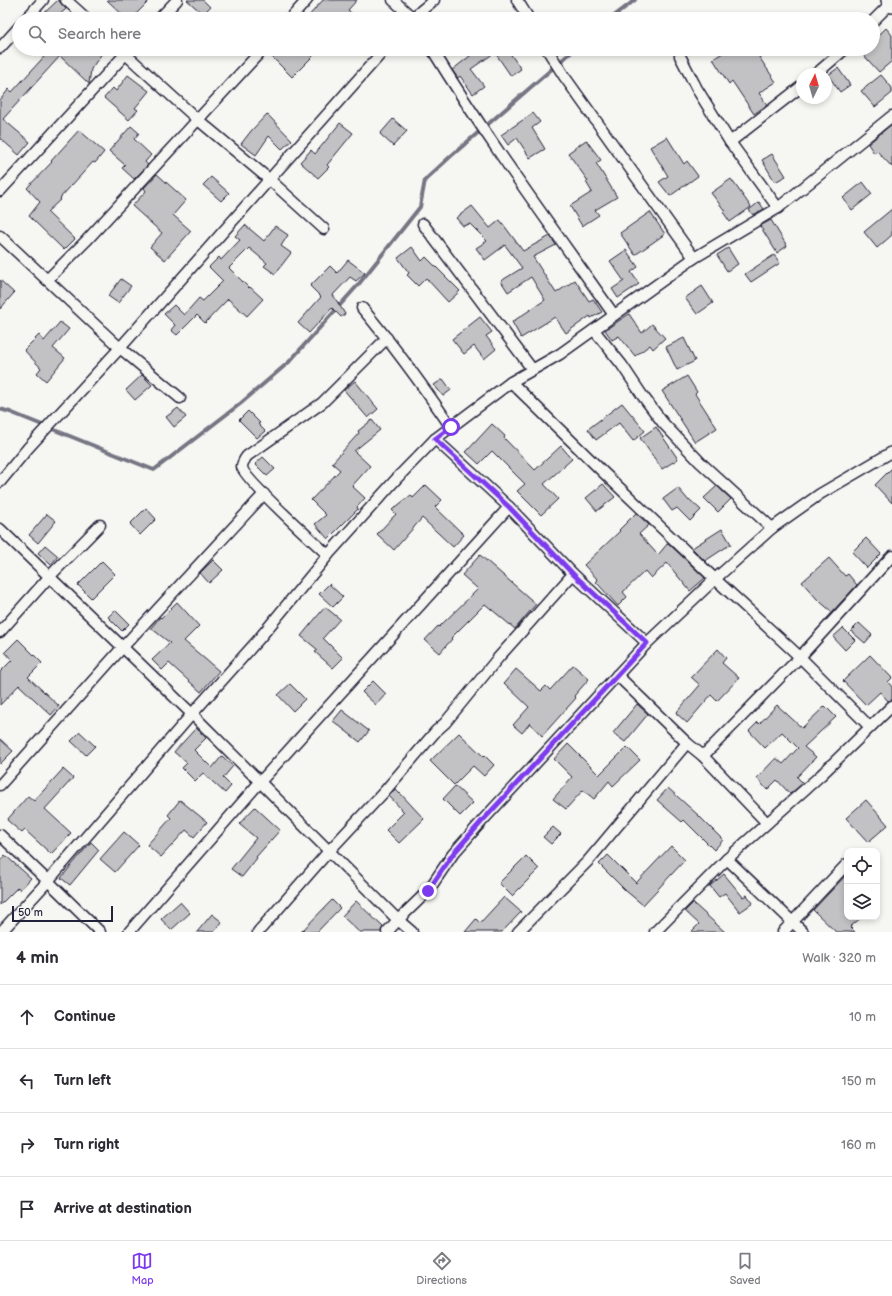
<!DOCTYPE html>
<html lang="en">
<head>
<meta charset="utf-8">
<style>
	:root { --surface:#fff; --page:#f7f7f7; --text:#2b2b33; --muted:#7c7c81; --line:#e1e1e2; --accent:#7c3aed }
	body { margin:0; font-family:"Balsamiq Sans",sans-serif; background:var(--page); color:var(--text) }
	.controls { position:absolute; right:12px; bottom:12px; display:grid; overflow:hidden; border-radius:8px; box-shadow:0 2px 6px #0003 }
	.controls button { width:36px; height:36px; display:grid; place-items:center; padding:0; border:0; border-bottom:1px solid var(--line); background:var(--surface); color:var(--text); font:20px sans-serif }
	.compass { position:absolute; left:796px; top:68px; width:36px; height:36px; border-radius:50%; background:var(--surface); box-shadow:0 2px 6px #0003; rotate:5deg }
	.scale { position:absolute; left:12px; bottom:10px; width:101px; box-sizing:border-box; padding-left:4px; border:2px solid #22223b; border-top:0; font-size:11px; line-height:14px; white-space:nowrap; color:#22223b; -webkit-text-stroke:3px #f6f6f2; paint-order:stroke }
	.stop { position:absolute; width:12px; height:12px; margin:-9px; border:3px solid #7c3aed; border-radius:50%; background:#fff }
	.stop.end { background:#7c3aed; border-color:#fff; box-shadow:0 1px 4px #0008 }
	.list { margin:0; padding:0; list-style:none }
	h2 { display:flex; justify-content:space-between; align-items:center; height:52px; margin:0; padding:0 16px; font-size:17px }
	h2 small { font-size:13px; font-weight:400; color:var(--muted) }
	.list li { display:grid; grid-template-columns:26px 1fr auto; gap:12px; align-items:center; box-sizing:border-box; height:64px; padding:0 16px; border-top:1px solid var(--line) }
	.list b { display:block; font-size:15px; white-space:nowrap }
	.list em { font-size:13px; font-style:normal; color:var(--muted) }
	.icon { flex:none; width:22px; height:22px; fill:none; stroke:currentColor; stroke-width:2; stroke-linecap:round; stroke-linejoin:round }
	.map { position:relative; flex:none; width:892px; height:932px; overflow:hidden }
	.search { position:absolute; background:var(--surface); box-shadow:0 2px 6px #0003; left:12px; right:12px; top:12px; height:44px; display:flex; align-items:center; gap:10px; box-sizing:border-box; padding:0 14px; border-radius:22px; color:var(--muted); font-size:15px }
	.sheet { height:308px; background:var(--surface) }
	nav { display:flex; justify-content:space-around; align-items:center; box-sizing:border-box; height:56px; border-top:1px solid var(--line); background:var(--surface); font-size:11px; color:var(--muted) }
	nav a { display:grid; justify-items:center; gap:2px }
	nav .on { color:var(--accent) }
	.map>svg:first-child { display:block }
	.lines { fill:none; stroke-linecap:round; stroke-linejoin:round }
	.stream { stroke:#757583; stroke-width:4 }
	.building { fill:#c2c2c4; stroke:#22223b }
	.street-casing { stroke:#22223b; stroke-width:13 }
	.secondary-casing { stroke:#22223b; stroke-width:18 }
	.street { stroke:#f6f6f2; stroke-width:10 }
	.secondary { stroke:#f6f6f2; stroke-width:15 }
	.route { stroke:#7c3aed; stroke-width:5 }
</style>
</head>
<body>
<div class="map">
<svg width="892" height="932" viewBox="0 0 892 932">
	<rect width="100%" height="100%" fill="#f6f6f2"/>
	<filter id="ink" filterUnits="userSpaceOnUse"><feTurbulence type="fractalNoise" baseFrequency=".025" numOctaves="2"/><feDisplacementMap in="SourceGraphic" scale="8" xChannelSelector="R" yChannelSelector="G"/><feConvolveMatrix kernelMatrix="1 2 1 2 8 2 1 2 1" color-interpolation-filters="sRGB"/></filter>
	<g filter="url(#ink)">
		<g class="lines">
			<g class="stream">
				<path d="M 610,19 L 635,0"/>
				<path d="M 0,409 L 10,412 L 154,470 L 240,404 L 289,362 L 358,285 L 420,207 L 425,180 L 451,156 L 575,49"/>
			</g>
		</g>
		<g class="building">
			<path d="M 58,0 L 66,9 L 55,19 L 38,19 Z"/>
			<path d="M 107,0 L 150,0 L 131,19 L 127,19 Z"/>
			<path d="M 187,0 L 203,0 L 210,7 L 203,14 Z"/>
			<path d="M 323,0 L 357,0 L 348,10 L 358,19 L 306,19 Z"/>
			<path d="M 886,28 L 892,35 L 892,61 L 879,72 L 858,49 L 873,49 L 873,41 Z"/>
			<path d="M 51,49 L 105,49 L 91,69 L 89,84 L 60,56 L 3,119 L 30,142 L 19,155 L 0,138 L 0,100 L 9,89 L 12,92 Z"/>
			<path d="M 269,49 L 320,49 L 292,77 L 268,53 Z"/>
			<path d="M 465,49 L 500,49 L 471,69 L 484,86 L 473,94 L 460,76 L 458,78 L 452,70 L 470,56 Z"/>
			<path d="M 504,49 L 507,49 L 521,69 L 511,76 L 496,54 Z"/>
			<path d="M 729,49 L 771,49 L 759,57 L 776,82 L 759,93 L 767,105 L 754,114 L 732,81 L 729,84 L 713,59 Z"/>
			<path d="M 838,68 L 850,85 L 840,92 L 828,75 Z"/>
			<path d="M 128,75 L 149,91 L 135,108 L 138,110 L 129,120 L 104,98 L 113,88 L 116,91 Z"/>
			<path d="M 881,75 L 892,88 L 892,93 L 875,107 L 861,91 Z"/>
			<path d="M 533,113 L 540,122 L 532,128 L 545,149 L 530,158 L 517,138 L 508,145 L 501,135 Z"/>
			<path d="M 267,114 L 292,140 L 282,149 L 269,136 L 256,155 L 241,144 L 251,131 Z"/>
			<path d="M 393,119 L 407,131 L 393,146 L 380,134 Z"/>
			<path d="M 340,123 L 353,133 L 327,165 L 329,167 L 318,178 L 300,162 L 311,150 L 315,154 Z"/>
			<path d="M 892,124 L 892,167 L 877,151 L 874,153 L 868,144 Z"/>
			<path d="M 131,126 L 139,133 L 134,139 L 151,155 L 145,162 L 148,165 L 134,179 L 122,168 L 125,165 L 109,151 Z"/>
			<path d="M 79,130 L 104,152 L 95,163 L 93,162 L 60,198 L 61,199 L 47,212 L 75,239 L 64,250 L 29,216 L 40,202 L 27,188 L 52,162 L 51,161 Z"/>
			<path d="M 667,137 L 684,164 L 687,161 L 698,176 L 670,196 L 659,182 L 668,176 L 650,147 Z"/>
			<path d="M 586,140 L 601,160 L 596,163 L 617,197 L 595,210 L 599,215 L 582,226 L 570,206 L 592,192 L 586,182 L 588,181 L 568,153 Z"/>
			<path d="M 772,154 L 786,176 L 775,182 L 762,160 Z"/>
			<path d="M 157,174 L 186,200 L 173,215 L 191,231 L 165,260 L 150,247 L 162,233 L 132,206 L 146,191 L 144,188 Z"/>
			<path d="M 211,177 L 229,193 L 221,201 L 203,185 Z"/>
			<path d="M 731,179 L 751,207 L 730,222 L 723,212 L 725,211 L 711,193 Z"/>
			<path d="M 863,182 L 872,194 L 852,210 L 843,198 Z"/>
			<path d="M 759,202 L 764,209 L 753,215 L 749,210 Z"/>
			<path d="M 472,206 L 490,228 L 500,220 L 523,251 L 550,236 L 556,245 L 533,257 L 556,293 L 575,280 L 589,301 L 593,299 L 602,312 L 591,318 L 590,316 L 566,333 L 555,317 L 521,338 L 512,322 L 545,300 L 531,277 L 508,292 L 501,281 L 522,268 L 505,245 L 485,260 L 476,248 L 487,241 L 470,224 L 463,226 L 456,218 Z"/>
			<path d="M 892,209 L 892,235 L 877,248 L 864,232 Z"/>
			<path d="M 650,212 L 665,234 L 635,255 L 620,233 Z"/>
			<path d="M 771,220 L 787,246 L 777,253 L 760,226 Z"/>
			<path d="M 245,225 L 264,241 L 275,226 L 288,235 L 281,246 L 291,253 L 275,274 L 264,266 L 267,263 L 249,248 L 229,268 L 249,288 L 250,287 L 263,299 L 247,316 L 228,299 L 205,323 L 197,315 L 177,335 L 171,330 L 175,325 L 164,314 L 174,305 L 184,315 L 199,298 L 203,301 L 223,281 L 209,267 L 219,257 L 221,260 L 240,240 L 235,236 Z"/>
			<path d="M 412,247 L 422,261 L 426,257 L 460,291 L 448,302 L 426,278 L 418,286 L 407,275 L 409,273 L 398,258 Z"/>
			<path d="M 728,248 L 738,264 L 727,271 L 717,255 Z"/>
			<path d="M 626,250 L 638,267 L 631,272 L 639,284 L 618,298 L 612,289 L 624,281 L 610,261 Z"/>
			<path d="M 774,255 L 780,263 L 751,282 L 745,274 Z"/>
			<path d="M 348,260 L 365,273 L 356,281 L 350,277 L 333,295 L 345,314 L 341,317 L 332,308 L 309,333 L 298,323 L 321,297 L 310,286 L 330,266 L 337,273 Z"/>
			<path d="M 121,279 L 131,286 L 118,303 L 108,296 Z"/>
			<path d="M 0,280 L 14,293 L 0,309 Z"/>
			<path d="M 702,286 L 713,303 L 697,314 L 685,298 Z"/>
			<path d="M 629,314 L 642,333 L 652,324 L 665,338 L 653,349 L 650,345 L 635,356 L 619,336 L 612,340 L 605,330 Z"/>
			<path d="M 480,317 L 492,332 L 486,336 L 496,349 L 484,359 L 474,346 L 464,354 L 452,339 Z"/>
			<path d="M 60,322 L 69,329 L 53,348 L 65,358 L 46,381 L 37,373 L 41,368 L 24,350 L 39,335 L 44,341 Z"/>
			<path d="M 684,338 L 695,361 L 677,370 L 666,347 Z"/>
			<path d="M 142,375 L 152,385 L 135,400 L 126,390 Z"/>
			<path d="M 687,376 L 697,392 L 695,394 L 717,428 L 695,442 L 662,391 Z"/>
			<path d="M 443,379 L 451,390 L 443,396 L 434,385 Z"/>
			<path d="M 355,381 L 378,409 L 368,418 L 344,390 Z"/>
			<path d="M 622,403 L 645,431 L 633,441 L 619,423 L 596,440 L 588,429 Z"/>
			<path d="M 178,408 L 186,417 L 174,427 L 166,417 Z"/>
			<path d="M 248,411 L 260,423 L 258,424 L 265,431 L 257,438 L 239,420 Z"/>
			<path d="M 372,420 L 380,430 L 354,451 L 370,466 L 352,486 L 365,498 L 357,507 L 358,509 L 328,539 L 315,524 L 326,515 L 311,500 L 340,470 L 332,463 L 359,433 L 358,431 Z"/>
			<path d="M 492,424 L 505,436 L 504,438 L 535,470 L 561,446 L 572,459 L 544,484 L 558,499 L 541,515 L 517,491 L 525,484 L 492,451 L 479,464 L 466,452 Z"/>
			<path d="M 656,427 L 678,459 L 662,469 L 640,438 Z"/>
			<path d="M 263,457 L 275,469 L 267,476 L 255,464 Z"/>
			<path d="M 892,468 L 892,503 L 875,485 Z"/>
			<path d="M 603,484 L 615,497 L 597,511 L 586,498 Z"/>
			<path d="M 426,485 L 442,500 L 435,507 L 464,535 L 453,547 L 422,518 L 394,550 L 377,534 L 396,514 L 392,510 L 411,495 L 413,498 Z"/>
			<path d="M 717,486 L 731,499 L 718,512 L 704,498 Z"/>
			<path d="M 678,488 L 689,501 L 690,500 L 701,510 L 690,521 L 677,508 L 672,511 L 663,499 Z"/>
			<path d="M 146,508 L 156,519 L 140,535 L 130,524 Z"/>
			<path d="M 636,513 L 649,525 L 639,534 L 658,555 L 668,543 L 705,578 L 690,591 L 667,563 L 651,578 L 645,571 L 623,592 L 627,597 L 618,606 L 596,582 L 598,580 L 584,565 L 620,531 L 619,530 Z"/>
			<path d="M 47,514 L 56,521 L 38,543 L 29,535 Z"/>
			<path d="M 722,529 L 731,544 L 705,561 L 692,548 Z"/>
			<path d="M 866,538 L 881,554 L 867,568 L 852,552 Z"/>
			<path d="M 45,545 L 58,556 L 51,565 L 38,553 Z"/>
			<path d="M 480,555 L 536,604 L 515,629 L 485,604 L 451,638 L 452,639 L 440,653 L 425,640 L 438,626 L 439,627 L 478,589 L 462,575 Z"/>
			<path d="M 829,558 L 845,576 L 848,574 L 857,585 L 832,612 L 817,599 L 802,582 Z"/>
			<path d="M 213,560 L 223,570 L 209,583 L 200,573 Z"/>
			<path d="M 102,561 L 115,574 L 91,598 L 78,585 Z"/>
			<path d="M 329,584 L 343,597 L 333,607 L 319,594 Z"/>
			<path d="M 177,602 L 199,626 L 184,641 L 219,671 L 201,692 L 169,663 L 162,670 L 152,660 L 170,643 L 151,628 L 160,617 L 161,618 Z"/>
			<path d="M 325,607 L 340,619 L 323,638 L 343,658 L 333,668 L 315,652 L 318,650 L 301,636 Z"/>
			<path d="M 115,610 L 129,624 L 122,631 L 108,617 Z"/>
			<path d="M 859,623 L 872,635 L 865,643 L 851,631 Z"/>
			<path d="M 843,628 L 855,640 L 845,650 L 833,637 Z"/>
			<path d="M 18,639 L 42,663 L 28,677 L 59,706 L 51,715 L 19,685 L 0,705 L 0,672 L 12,660 L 5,652 Z"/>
			<path d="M 718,649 L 726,658 L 722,663 L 739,678 L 717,701 L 711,695 L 687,723 L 676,713 L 700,685 L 691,677 Z"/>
			<path d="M 870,655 L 892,678 L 888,682 L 892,687 L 892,700 L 888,701 L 880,692 L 866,705 L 843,681 Z"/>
			<path d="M 573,665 L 589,679 L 574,696 L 576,698 L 542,736 L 530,723 L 522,733 L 513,725 L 529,707 L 504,683 L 516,669 L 541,691 L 546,686 L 550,690 Z"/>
			<path d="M 373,681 L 386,694 L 376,705 L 362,692 Z"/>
			<path d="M 290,684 L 305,699 L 293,711 L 278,695 Z"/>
			<path d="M 637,704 L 648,714 L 625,742 L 613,733 Z"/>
			<path d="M 777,705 L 802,728 L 825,706 L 836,717 L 804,747 L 816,757 L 797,777 L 803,783 L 790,794 L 777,780 L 767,790 L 757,778 L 776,758 L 783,764 L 798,748 L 782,732 L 765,748 L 749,731 L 758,722 L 759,724 Z"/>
			<path d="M 342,710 L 369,731 L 360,742 L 333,721 Z"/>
			<path d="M 196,728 L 206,738 L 194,750 L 212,768 L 222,756 L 233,766 L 223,778 L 231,786 L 225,793 L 203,773 L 195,781 L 182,768 L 187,763 L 174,752 Z"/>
			<path d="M 80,732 L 95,746 L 86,755 L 71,741 Z"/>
			<path d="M 459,733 L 484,757 L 485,756 L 494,765 L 484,776 L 473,766 L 454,785 L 430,761 Z"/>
			<path d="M 0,739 L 13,751 L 0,764 Z"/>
			<path d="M 568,744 L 599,775 L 627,747 L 640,760 L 613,786 L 609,781 L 594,799 L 583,790 L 566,809 L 553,799 L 572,777 L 554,759 Z"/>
			<path d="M 63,769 L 73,778 L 45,809 L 71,833 L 51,854 L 25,830 L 22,833 L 7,820 L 28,796 L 34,801 Z"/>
			<path d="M 455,786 L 473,803 L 460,816 L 443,799 Z"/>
			<path d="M 668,788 L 698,815 L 723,840 L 714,850 L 684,820 L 682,822 L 657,800 Z"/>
			<path d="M 395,789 L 400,794 L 400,793 L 424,819 L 399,843 L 386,830 L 404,812 L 389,796 Z"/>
			<path d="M 180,800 L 207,822 L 194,837 L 186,830 L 161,857 L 147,845 L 171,818 L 168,815 Z"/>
			<path d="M 866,800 L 888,825 L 868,842 L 846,818 Z"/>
			<path d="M 255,807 L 280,830 L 256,857 L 257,858 L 242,877 L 231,869 L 256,838 L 239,824 Z"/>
			<path d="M 553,827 L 561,834 L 551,844 L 543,837 Z"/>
			<path d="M 124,832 L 139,845 L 115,872 L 100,859 Z"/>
			<path d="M 91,842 L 99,850 L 70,885 L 61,878 Z"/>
			<path d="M 671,846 L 685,860 L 643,905 L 626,891 L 599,864 L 608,855 L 636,883 Z"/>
			<path d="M 5,855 L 31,878 L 20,890 L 18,887 L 0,905 L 0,861 Z"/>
			<path d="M 526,856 L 539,869 L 512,896 L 499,883 Z"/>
			<path d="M 724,874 L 743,897 L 747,895 L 753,903 L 740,912 L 725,893 L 719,897 L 710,886 Z"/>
			<path d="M 847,874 L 847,917 L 862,917 L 850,927 L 855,932 L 836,932 L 813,910 Z"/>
			<path d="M 504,897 L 521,912 L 502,932 L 465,932 L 476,919 L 480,923 Z"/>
			<path d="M 332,900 L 340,908 L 317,932 L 301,932 Z"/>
			<path d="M 356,901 L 383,927 L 381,932 L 359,932 L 342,916 Z"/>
			<path d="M 180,902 L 190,913 L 171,930 L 161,919 Z"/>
			<path d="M 693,903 L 725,932 L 691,932 L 699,924 L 685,911 Z"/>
			<path d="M 212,914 L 222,922 L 214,932 L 197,932 Z"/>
		</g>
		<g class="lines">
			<g class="street-casing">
				<g id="street">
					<path d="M 66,0 L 87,19"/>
					<path d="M 393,0 L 414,19"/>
					<path d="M 517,0 L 529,19"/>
					<path d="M 26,19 L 43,0"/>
					<path d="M 159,19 L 177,0"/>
					<path d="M 290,19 L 307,0"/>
					<path d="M 411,19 L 434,0"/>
					<path d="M 873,21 L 891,3"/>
					<path d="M 0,48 L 19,27"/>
					<path d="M 120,49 L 197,119 L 270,180 L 324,229"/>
					<path d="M 432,49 C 488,141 552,227 614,315"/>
					<path d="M 547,49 L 564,76 L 694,258"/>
					<path d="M 680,56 L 697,89 L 730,142 L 778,208"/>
					<path d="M 816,74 L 845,49"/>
					<path d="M 730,142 L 802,86"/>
					<path d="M 0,191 L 130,49"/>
					<path d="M 423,224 L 532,369"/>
					<path d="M 0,236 L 120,348 L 180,398"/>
					<path d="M 47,280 L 86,241 L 263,49"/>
					<path d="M 362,308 C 394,346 423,386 451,427"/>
					<path d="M 594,330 L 622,365 L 642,395 L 663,423 L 700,462 L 772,528"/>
					<path d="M 511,382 L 605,474 L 715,579 L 800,657 L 870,727"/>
					<path d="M 435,439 L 509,507 L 573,574 L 647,643"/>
					<path d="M 0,482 L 28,448 L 120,348 L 385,49"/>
					<path d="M 0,529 L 192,714 L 398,920 L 412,932"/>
					<path d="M 328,555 C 316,544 243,478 242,467 C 242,463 244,460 247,456 L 322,403 L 387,338"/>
					<path d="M 0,632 L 50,576 L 100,525"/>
					<path d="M 617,675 L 687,743 L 703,756 L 767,823"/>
					<path d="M 703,756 L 800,657 L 892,556"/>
					<path d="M 0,785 L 122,648 L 264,494"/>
					<path d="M 0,835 L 48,881 L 100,932"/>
					<path d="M 727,859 L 803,932"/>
					<path d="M 1,932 L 48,881 L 192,714 L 258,640 L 328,555 L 398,477 L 435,439 L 511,382 L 560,354 L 694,258 L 778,208 L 892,116"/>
					<path d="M 129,932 L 260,782 L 509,507"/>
					<path d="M 258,932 L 329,851 L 384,792 L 436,731 L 445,723 L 498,658 L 573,574"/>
					<path d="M 387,932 L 398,920 L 428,891 L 453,854 L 483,820 L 647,643 L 715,579 L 772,528 L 820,494 L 892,452"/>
					<path d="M 518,932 L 588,861 L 687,743"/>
					<path d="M 655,932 L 727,859 L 821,775 L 892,706"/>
					<path d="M 783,932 L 847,864"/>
				</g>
			</g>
			<g class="secondary-casing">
				<path id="secondary" d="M 889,0 L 892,5"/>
			</g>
			<use href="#street" class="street"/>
			<use href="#secondary" class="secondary"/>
		</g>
	</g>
	<g class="lines" filter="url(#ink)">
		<path class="route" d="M 428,891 L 453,854 L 483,820 L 647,643 L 573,574 L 509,507 L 435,439 L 451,427"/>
	</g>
</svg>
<div class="controls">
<button><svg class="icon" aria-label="locate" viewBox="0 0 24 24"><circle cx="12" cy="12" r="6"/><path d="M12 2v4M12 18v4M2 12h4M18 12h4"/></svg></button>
<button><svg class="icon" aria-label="layers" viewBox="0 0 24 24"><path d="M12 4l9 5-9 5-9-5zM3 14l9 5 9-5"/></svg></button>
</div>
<svg class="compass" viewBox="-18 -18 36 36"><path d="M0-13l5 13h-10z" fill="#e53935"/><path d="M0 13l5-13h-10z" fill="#7c7c81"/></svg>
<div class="scale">50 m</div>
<div class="stop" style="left:451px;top:427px"></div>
<div class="stop end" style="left:428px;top:891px"></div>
<div class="search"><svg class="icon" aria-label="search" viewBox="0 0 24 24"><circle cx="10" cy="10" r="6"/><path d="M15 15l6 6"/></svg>Search here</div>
</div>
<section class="sheet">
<h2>4 min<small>Walk · 320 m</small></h2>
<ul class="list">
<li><svg class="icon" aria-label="ahead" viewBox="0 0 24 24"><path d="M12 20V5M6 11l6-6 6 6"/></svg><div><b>Continue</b></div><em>10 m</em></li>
<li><svg class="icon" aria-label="left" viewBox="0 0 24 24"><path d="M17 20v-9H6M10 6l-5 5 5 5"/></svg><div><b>Turn left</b></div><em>150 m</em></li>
<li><svg class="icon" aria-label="right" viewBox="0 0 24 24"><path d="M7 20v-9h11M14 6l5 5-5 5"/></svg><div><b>Turn right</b></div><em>160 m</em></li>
<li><svg class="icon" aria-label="arrive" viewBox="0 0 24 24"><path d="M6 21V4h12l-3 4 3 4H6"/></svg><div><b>Arrive at destination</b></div></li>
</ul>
</section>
<nav>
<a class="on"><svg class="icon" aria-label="map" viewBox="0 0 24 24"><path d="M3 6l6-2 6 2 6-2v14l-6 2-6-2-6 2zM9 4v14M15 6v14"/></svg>Map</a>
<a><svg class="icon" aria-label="directions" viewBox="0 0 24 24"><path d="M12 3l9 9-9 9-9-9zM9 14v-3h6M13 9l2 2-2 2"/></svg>Directions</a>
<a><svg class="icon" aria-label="saved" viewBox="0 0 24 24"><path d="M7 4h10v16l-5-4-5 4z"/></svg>Saved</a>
</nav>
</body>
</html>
